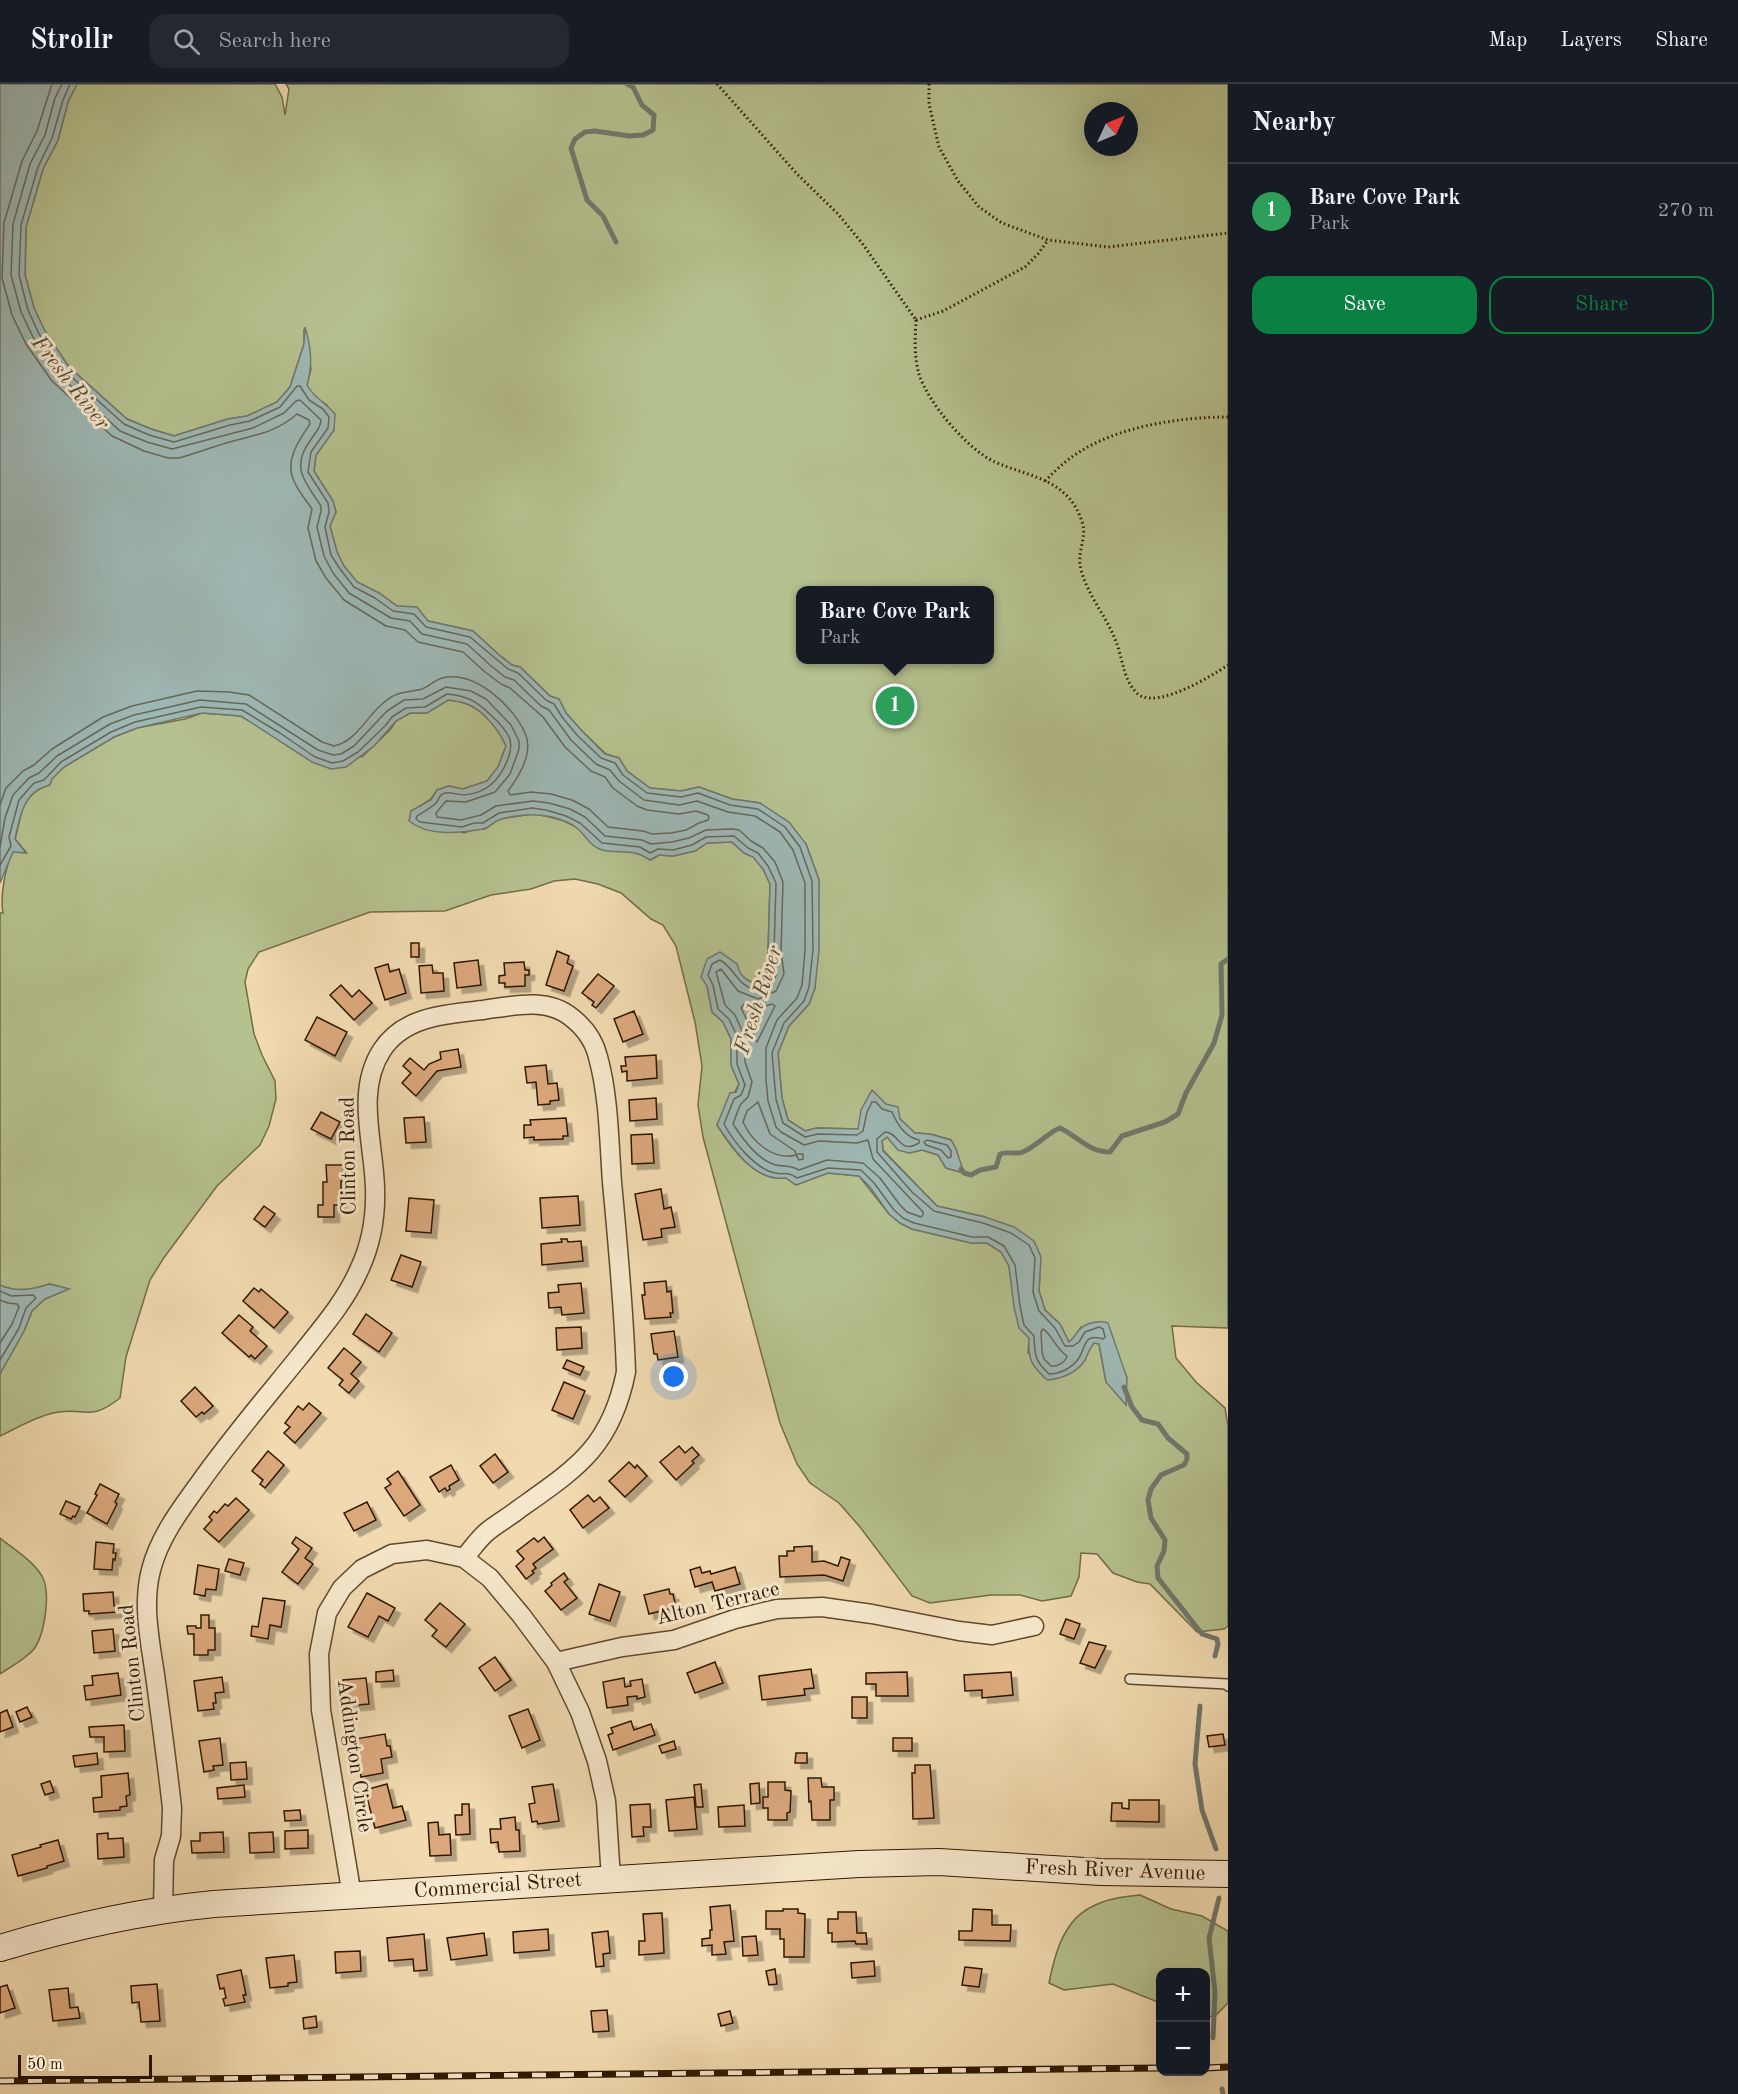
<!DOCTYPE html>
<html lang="en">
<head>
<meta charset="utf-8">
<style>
	:root { --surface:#171b24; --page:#242831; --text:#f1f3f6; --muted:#9ea1a6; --line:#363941; --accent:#0b8043 }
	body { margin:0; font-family:"Old Standard TT",serif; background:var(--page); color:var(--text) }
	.controls { position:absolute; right:18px; bottom:18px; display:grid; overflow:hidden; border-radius:12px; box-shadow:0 6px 24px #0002 }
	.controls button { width:54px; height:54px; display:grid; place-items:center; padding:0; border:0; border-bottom:2px solid var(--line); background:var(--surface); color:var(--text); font:30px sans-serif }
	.compass { position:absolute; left:1084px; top:18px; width:54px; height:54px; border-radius:50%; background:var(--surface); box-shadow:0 6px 24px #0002; rotate:46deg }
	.scale { position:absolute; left:18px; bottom:15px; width:134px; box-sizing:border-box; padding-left:6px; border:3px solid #2e1900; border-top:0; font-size:16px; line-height:21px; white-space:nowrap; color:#2e1900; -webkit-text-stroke:4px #f6e7cc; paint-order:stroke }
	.you { position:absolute; left:674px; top:1293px; width:21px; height:21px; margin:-15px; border:4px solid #fff; border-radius:50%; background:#1a73e8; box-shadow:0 0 0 9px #1a73e833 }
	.badge { display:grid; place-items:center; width:39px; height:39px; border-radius:50%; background:var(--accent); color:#fff; font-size:20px; font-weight:700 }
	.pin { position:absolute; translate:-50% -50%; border:3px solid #fff; box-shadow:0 2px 6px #0006 }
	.popup { position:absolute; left:796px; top:502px; width:198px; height:78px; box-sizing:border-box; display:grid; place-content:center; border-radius:12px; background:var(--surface); filter:drop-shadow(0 2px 4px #0005); font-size:20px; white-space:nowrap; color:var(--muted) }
	.popup b { font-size:22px; color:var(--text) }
	.popup::after { content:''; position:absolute; left:50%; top:100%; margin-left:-12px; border:12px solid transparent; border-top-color:var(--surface) }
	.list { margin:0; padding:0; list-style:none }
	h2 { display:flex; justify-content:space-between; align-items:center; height:78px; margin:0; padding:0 24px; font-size:26px }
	h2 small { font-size:20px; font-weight:400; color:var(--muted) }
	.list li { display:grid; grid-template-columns:39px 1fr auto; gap:18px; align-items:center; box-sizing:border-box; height:96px; padding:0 24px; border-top:2px solid var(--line) }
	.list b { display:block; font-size:22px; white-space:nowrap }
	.list p { margin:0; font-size:20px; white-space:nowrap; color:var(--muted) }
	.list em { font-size:20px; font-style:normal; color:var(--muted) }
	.actions { display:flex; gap:12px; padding:18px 24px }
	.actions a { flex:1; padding:14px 0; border:2px solid var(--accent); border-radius:18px; text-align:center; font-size:21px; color:var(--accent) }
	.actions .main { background:var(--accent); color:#fff }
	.icon { flex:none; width:33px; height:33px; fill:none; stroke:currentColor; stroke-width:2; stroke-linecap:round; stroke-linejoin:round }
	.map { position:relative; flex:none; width:1228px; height:2010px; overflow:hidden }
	header { display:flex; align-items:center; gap:36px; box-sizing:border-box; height:84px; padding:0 30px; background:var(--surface); border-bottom:2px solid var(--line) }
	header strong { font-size:28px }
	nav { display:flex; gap:33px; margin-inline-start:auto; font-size:21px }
	.search { width:420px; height:54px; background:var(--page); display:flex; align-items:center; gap:15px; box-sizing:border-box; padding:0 21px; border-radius:18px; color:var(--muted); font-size:22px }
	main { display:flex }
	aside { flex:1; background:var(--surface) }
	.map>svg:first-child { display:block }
	.green { fill:#b5c18f; stroke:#726d48; stroke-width:1.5; fill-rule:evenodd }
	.water { fill:#9eb8b5; stroke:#71786d; stroke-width:1.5 }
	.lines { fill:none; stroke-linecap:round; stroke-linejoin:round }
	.shore { stroke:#66685a; stroke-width:1.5 }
	.stream { stroke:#71786d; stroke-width:5 }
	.building { fill:#dba87b; stroke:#2e1900; stroke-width:1.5; filter:url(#shadow) }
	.service-casing { stroke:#5f492c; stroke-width:12 }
	.minor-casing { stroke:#5f492c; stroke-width:21 }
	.secondary-casing { stroke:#2e1900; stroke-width:28 }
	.path { stroke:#2e1900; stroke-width:3; stroke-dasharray:1.5 3; stroke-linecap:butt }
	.service { stroke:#f6e7cc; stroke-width:9 }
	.minor { stroke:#f6e7cc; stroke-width:18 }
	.secondary { stroke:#f6e7cc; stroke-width:26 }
	.rail-casing { stroke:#2e1900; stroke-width:7 }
	.rail { stroke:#f6e7cc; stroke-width:4.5; stroke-dasharray:14; stroke-linecap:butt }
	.labels { text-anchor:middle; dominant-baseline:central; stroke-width:6; stroke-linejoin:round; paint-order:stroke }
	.street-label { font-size:21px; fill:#2e1900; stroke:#f6e7cc }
	.water-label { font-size:22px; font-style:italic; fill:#55513f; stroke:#f6e7cc }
</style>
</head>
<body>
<header>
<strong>Strollr</strong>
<div class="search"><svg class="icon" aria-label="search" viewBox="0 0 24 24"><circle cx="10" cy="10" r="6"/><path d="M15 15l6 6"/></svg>Search here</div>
<nav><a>Map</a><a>Layers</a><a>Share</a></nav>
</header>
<main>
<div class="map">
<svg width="1228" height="2010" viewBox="0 0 1228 2010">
	<defs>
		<filter id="shadow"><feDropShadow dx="5.5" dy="5.5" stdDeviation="0" flood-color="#0004"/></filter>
	</defs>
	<rect width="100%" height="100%" fill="#f1dab0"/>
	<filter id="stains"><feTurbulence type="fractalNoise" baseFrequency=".00333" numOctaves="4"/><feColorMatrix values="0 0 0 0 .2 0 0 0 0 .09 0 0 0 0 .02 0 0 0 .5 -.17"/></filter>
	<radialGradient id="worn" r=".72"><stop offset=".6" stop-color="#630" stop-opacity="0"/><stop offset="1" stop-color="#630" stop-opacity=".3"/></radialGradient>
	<g class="green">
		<path d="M 77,0 L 275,0 L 282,13 L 285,31 L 289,5 L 286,0 L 1228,0 L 1228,1244 L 1172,1242 L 1176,1274 L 1196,1298 L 1225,1324 L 1228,1342 L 1228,1542 L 1224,1545 L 1197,1548 L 1150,1500 L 1137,1498 L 1113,1489 L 1097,1470 L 1081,1469 L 1079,1493 L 1071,1512 L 1042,1517 L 1020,1511 L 991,1511 L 930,1519 L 912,1512 L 860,1443 L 839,1419 L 810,1399 L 797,1380 L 780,1339 L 703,1053 L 698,1021 L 702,982 L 695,938 L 676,862 L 663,841 L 651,835 L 621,809 L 598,800 L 575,795 L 554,797 L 531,805 L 491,811 L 445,827 L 370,828 L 259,868 L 248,885 L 245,898 L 254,950 L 262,971 L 275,997 L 276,1015 L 269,1042 L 260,1061 L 217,1102 L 163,1175 L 150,1196 L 126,1273 L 120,1314 C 89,1339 84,1322 53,1329 C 35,1333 17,1344 0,1352 L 0,1290 L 24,1247 L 32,1227 L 45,1215 L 68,1205 L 50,1200 L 34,1205 L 11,1206 L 0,1201 L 0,829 L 3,829 C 0,814 5,782 13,768 L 26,768 L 15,755 L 24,718 L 39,703 L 64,683 L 114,653 L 137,644 L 185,635 L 202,629 L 241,632 L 277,654 L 362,673 L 390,646 L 396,637 L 410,629 L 427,629 L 448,616 C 454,617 461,617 467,620 C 484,626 499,646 506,662 L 498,683 L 487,697 L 463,705 L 449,702 L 437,706 L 431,715 L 412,727 L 464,749 L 475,745 L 485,745 L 499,735 L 532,730 L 546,732 L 564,737 L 578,744 L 589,757 L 600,765 L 640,769 L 650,776 L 659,771 L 673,772 L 695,767 L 707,759 L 732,758 L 744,769 L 753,772 L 763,785 L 770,800 L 768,869 L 771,889 L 767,897 L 759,901 L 747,896 L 739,889 L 707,902 L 712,928 L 723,938 L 731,955 L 731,981 L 739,1000 L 717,1041 C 732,1065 755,1098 786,1094 L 796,1101 L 828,1089 L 859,1092 L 889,1130 L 900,1139 L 912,1145 L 971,1159 L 987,1159 L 1001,1168 L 1009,1182 L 1011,1197 L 1029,1254 L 1028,1269 L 1085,1276 L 1087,1268 L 1094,1259 L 1099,1260 L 1106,1298 L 1127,1294 L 1119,1274 L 1081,1243 L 1074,1254 L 1069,1258 L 1060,1240 L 1045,1226 L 1039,1207 L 1040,1191 L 985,1133 L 937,1122 L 883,1066 L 882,1057 L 887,1053 L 909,1069 L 922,1066 L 938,1071 L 946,1084 L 963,1089 L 956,1065 L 951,1056 L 930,1050 L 915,1049 L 900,1035 L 858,1045 L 817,1044 L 805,1047 L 788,1036 L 782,1014 L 778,969 L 789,942 L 809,920 L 815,904 L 819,796 L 806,760 L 760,719 L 732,715 L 699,703 L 681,707 L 650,704 L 627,687 L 619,674 L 606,670 L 582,647 L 566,629 L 559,615 L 550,612 L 520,583 L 512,581 L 498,570 L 473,547 L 428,537 L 417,524 L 397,522 L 379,509 L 357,498 L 344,482 L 337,468 L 330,442 L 336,428 L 333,417 L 314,387 L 316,371 L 334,346 L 327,321 L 313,312 L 307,301 L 311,285 L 304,245 L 304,260 L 290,303 L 277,318 L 247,332 L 228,335 L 174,352 L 151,345 L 127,335 L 69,283 L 45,248 L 34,224 L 25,191 L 26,143 L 43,85 L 58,56 L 68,18 ZM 1093,27 L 1129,27 L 1129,63 L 1093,63 ZM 800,506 L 990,506 L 990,576 L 800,576 Z"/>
		<path d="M 0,1454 C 15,1466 32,1476 42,1492 C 51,1508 45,1550 34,1565 C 26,1575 10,1583 0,1590 Z"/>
		<path d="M 1140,1811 L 1171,1825 L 1202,1832 L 1228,1847 L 1228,1919 L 1215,1932 L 1206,1933 L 1206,1888 L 1160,1888 L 1160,1919 L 1113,1900 L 1064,1906 L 1049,1899 C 1061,1839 1078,1816 1140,1811 Z"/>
	</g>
	<g class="water">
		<path d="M 0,0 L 77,0 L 68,18 L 58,56 L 43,85 L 26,143 L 25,191 L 34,224 L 45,247 L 69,283 L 127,335 L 151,345 L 174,352 L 228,335 L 247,332 L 277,318 L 290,303 L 304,260 L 305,243 C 311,263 313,280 307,301 C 314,314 326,319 335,330 L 334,346 L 316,371 L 314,387 L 333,417 L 336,428 L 330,442 L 337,468 L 344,482 L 357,498 L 379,509 L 397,522 L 417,523 L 428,537 L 473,547 L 498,570 L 512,581 L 520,583 L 550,612 L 559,615 L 566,629 L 582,647 L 605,670 L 619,674 L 627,687 L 650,704 L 681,707 L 699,703 L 732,715 L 760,719 L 789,738 L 806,760 L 819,796 L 819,866 L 815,904 L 809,920 L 789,942 L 778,969 L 782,1014 L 788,1036 L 805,1047 L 817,1044 L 858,1045 L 861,1026 L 872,1006 L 886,1020 L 898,1023 L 900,1035 L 915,1049 L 930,1050 L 951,1056 L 956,1065 L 964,1089 L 946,1084 L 938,1071 L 922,1066 L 909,1069 L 898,1066 L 887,1053 L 882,1057 L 883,1067 L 937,1122 L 985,1133 L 1014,1143 L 1034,1157 L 1041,1173 L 1039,1207 L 1045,1226 L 1060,1240 L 1069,1258 C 1074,1254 1075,1251 1079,1246 C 1085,1239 1099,1236 1108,1239 L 1127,1294 L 1126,1321 L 1106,1298 L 1099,1260 L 1094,1259 C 1089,1265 1088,1270 1085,1276 C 1077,1289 1061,1295 1047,1296 C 1031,1281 1028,1276 1029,1254 L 1019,1244 L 1014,1223 L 1009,1182 L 1001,1168 L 987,1159 L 971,1159 L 912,1145 L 900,1139 L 889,1130 L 870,1103 L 859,1092 L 828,1089 L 796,1101 L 786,1094 C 755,1098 733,1065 717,1041 L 730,1009 L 736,1008 L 739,1000 L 731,981 L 731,955 L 723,938 L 712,928 L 707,902 L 701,893 L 707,875 L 720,868 L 737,880 C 740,893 747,897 759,901 L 767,897 L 771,889 L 768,869 L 770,800 L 763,785 L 753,773 L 744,769 L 732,758 L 707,759 L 695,767 L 673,772 L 659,771 L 650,776 C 633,764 621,770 602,766 C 591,763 586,752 578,745 C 568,736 549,731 535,731 C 527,730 505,733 499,736 C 493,738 489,744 483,745 C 460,749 429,753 409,737 L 411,727 L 431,716 L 437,706 L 449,702 L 463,705 L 487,697 L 498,683 L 506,662 C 499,646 483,626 467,620 C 461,617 454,617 448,616 L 427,629 L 410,629 L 396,637 L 374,662 L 346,683 L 331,685 L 312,678 L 241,632 L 202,629 L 137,644 L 114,653 L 64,683 L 52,695 L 50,701 C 24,707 20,731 15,755 L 26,769 L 13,768 L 0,799 Z"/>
		<path d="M 50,1200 L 69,1205 L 45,1215 L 32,1227 L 24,1247 L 0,1290 L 0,1201 C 17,1209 33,1205 50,1200 Z"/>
	</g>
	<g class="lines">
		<g class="shore">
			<path d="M 0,721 L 6,704 L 23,687 L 34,681 L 52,665 L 103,633 L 132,622 L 197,607 L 229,608 L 249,611 L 322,658 L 334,662 C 355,658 366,634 381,621 C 395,608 401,609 418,606 C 427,605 434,596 442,594 C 475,586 513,622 525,649 C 534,668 520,691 508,707 L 510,711 L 531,708 L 551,710 L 572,716 L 589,725 L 608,743 L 643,747 L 652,750 L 671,749 L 686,746 L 699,739 L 708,736 L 709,734 L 708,731 L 696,727 L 679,730 L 647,726 L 637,722 L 613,704 L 605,693 L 591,687 L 565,663 L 543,633 L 510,604 L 501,600 L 485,588 L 463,568 L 418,558 L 405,546 L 386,542 L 344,516 L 326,494 L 316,477 L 308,444 L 312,425 C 306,416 298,407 294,397 C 284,377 299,356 310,340 L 309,336 L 297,330 C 278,347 257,351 233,357 C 215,362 197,369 179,374 L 168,374 L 144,367 L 112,352 L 52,297 L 26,260 L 12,231 L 2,194 L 4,139 L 22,77 L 37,47 L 52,0"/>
			<path d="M 0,763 L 5,734 L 13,711 L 29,694 L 39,689 L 57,672 L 110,640 L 134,631 L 200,616 L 246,620 L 318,666 L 333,671 L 341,670 L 354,662 L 387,627 L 404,616 L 423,615 L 446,603 L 471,607 L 486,615 L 511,641 L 519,657 L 519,665 L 510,690 L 495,708 L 466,718 L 446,717 L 436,729 L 437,733 L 461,736 L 481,731 L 496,722 L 533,717 L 549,719 L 570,725 L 585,733 L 605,752 L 642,756 L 651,760 L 672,758 L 689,754 L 706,746 L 732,745 L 739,746 L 751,757 L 763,764 L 775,778 L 783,798 L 781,867 L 784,890 L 776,907 L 758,915 L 738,907 L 721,885 L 716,888 L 725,921 L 735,931 L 744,951 L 745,978 L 752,998 L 748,1013 L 740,1021 L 733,1040 C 742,1054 759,1077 776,1081 C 785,1083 790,1081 799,1086 L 827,1076 L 863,1079 L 880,1094 L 900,1121 L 907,1128 L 921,1133 L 923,1131 L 923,1128 L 873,1075 L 868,1056 L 857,1059 L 819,1057 L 804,1061 L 781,1048 L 776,1043 L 768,1017 L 766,996 L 766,964 L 777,936 L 797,914 L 802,901 L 805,866 L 805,799 L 793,766 L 780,748 L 755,732 L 728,728 L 697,717 L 679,721 L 644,716 L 619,697 L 610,686 L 596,680 L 571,656 L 549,626 L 541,622 L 514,596 L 505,593 L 490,581 L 467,560 L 422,550 L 410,537 L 391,534 L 349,509 L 333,489 L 324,472 L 317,443 L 321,427 L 321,422 C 306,399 290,384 310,357 C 314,350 321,344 321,336 L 300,316 L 296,317 L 284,329 L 253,344 L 172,365 L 147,358 L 120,347 L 59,291 L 33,253 L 21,228 L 11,191 L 13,140 L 30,80 L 45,51 L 55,14 L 62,0"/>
			<path d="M 0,781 L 11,762 L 9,753 L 19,716 L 34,699 L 44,696 L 61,678 L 111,648 L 135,638 L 201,623 L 242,626 L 280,649 L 315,673 L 332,679 L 343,677 L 358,668 L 385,642 L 392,633 L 406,624 L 425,623 L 447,610 C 472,612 481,621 498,638 C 510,651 514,658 508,675 C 500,695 488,709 464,711 C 456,711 448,706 441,711 C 439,713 438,717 436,719 C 431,724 423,728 417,732 L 416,735 L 420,738 L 462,743 L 474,739 L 483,739 L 499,729 L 532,724 L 546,726 L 566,732 L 580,739 L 602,759 L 640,763 L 650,769 L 658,765 L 673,766 L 692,761 L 706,753 L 734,752 L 748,764 L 758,769 L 768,782 L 776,799 L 774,868 L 777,890 L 771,901 L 759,907 C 736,902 737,886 720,876 L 712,880 L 708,891 L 713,901 L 718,925 L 729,935 L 737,952 L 737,980 L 745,1001 L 741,1011 L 734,1015 L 724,1040 C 733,1057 755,1085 775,1089 C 786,1091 786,1087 797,1094 L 828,1084 L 861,1086 L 874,1099 L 894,1126 L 903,1134 L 914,1139 L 972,1153 L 988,1153 L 1004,1162 L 1015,1181 L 1020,1222 L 1024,1241 L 1034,1252 C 1035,1271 1034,1276 1049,1290 C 1060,1290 1072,1284 1079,1274 C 1086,1262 1084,1249 1103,1255 L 1105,1253 L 1103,1245 L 1099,1243 L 1085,1248 L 1079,1258 L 1073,1262 L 1065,1262 L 1055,1244 L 1039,1227 L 1033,1208 L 1035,1174 L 1029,1161 L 1011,1149 L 983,1139 L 934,1127 L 912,1108 L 877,1068 L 877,1055 L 885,1048 C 900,1049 899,1071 919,1059 L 919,1056 C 905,1053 897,1040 892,1028 L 882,1025 L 876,1018 L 872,1018 L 867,1028 L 863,1047 L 857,1051 L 818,1050 L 805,1053 L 783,1039 L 776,1015 L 772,969 L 784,939 L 804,917 L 809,903 L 813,866 L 812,797 L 800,763 L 785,743 L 758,725 L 730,721 L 698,709 L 681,713 L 647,709 L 623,691 L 615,679 L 601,674 L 577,651 L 562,633 L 554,620 L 546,616 L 518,589 L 508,585 L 470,553 L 426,543 L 414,530 L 393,527 L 375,514 L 354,503 L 340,485 L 331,471 L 325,443 L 329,428 L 328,419 L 308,388 L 311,368 L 328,344 L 329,333 L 323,325 L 309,316 L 300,302 L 297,302 L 280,323 L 250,337 L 230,341 L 174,358 L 149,351 L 124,340 L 65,287 L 39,250 L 28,226 L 19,191 L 21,141 L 38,83 L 52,54 L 63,16 L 70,0"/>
			<path d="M 744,920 L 758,924 L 772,920 L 775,922 L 757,958 L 754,956 L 752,946 L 741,924 Z"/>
			<path d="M 758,1018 L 770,1050 L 795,1067 L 796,1070 L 803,1070 L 803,1075 L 799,1076 L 796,1071 C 774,1077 752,1058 743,1038 L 747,1027 Z"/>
			<path d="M 927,1056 L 947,1061 L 951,1067 L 951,1073 L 948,1074 L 941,1066 L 926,1061 L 924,1058 Z"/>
			<path d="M 0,1207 L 11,1212 L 33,1211 L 36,1214 L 26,1224 L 19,1244 L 0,1276"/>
			<path d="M 0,1216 L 8,1219 L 17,1220 L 19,1223 L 12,1240 L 0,1259"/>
			<path d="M 1043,1245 C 1051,1249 1055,1264 1067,1272 C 1066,1278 1057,1283 1051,1282 L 1044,1275 L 1042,1268 L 1041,1248 Z"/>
		</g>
		<g class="stream">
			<path d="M 616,158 L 603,132 L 587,116 L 571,64 L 575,55 L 585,48 L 595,47 L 629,52 L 643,51 L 653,46 L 654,31 L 642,21 L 633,3 L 627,0"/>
			<path d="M 961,1085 L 964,1089 L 971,1091 L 980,1086 L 996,1083 L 1000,1070 C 1008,1067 1015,1071 1023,1068 C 1037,1062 1047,1049 1060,1044 C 1079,1053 1088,1068 1110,1068 L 1122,1052 L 1165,1038 L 1178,1030 L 1186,1009 L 1214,959 L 1222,931 L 1221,880 L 1228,875"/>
			<path d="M 1124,1303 L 1132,1323 L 1142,1336 L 1158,1340 L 1168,1354 L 1187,1370 L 1187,1375 L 1184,1381 L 1161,1391 L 1151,1405 L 1148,1416 L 1151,1434 L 1165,1456 L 1164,1467 L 1157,1482 L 1158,1494 L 1202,1550 L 1217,1555 L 1218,1560 L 1215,1572"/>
			<path d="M 1200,1622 L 1195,1680 L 1202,1726 L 1216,1765"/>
			<path d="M 1213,1954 L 1215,1908 L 1209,1854 L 1219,1814"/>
			<path d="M 1222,2005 L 1223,2010"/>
		</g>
	</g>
	<g class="building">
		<rect x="411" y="859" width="8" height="14"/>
		<path d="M 557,867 L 569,872 L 567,879 L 573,882 L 564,907 L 546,901 Z"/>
		<path d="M 478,876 L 481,901 L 457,904 L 454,879 Z"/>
		<path d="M 524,878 L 525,886 L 529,886 L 529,891 L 525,891 L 525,902 L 505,903 L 505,899 L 499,899 L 499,892 L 505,891 L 504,879 Z"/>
		<path d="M 388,880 L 390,888 L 399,885 L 406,909 L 385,916 L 375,884 Z"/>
		<path d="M 432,881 L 433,889 L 443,889 L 444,907 L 421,909 L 419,882 Z"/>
		<path d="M 598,890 L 614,902 L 596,924 L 592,921 L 594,918 L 582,909 Z"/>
		<path d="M 341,901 L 352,913 L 359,906 L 372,919 L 354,936 L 330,911 Z"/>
		<path d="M 634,927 L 643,950 L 623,958 L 614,935 Z"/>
		<path d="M 317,933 L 347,948 L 335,972 L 305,956 Z"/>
		<path d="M 458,965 L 461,983 L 437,987 L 416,1012 L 402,999 L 411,989 L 403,982 L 410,974 L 424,986 L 429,980 L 441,975 L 440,968 Z"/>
		<path d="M 656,971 L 657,994 L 627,997 L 627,987 L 622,988 L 621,982 L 626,982 L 625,973 Z"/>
		<path d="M 546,981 L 548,1000 L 557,999 L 559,1016 L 550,1017 L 550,1020 L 538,1021 L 536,998 L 527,999 L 525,983 Z"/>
		<path d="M 656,1014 L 657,1035 L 630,1037 L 629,1016 Z"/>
		<path d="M 321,1028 L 340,1038 L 331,1055 L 311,1045 Z"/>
		<path d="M 424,1033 L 426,1058 L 406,1059 L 404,1034 Z"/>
		<path d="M 566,1034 L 568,1052 L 563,1052 L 563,1055 L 534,1056 L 534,1053 L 524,1054 L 524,1041 L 531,1041 L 530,1036 Z"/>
		<path d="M 652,1050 L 654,1079 L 632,1080 L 631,1051 Z"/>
		<path d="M 326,1081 L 343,1081 L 344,1097 L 341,1097 L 341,1121 L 334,1121 L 334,1133 L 318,1133 L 318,1121 L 323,1121 L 323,1098 L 327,1098 Z"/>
		<path d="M 661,1105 L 664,1125 L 671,1123 L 675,1143 L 661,1145 L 662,1153 L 643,1156 L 635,1110 Z"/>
		<path d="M 578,1112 L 580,1141 L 542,1144 L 540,1114 Z"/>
		<path d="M 409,1114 L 434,1116 L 431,1149 L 406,1147 Z"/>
		<path d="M 264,1122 L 275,1130 L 265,1143 L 254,1135 Z"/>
		<path d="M 561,1155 L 567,1155 L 568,1158 L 581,1157 L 583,1177 L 542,1181 L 541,1160 L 562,1158 Z"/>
		<path d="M 401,1171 L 421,1178 L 412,1203 L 391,1196 Z"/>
		<path d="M 666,1197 L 667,1208 L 671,1207 L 673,1229 L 670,1229 L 671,1233 L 645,1235 L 642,1211 L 645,1211 L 644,1199 Z"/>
		<path d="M 581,1199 L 584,1229 L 562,1231 L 561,1223 L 549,1224 L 548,1209 L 559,1208 L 558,1201 Z"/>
		<path d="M 254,1204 L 259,1208 L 261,1205 L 288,1228 L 274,1244 L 243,1217 Z"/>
		<path d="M 366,1230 L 392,1249 L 379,1268 L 353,1250 Z"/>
		<path d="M 239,1231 L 253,1243 L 250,1247 L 267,1262 L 255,1275 L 251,1271 L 249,1273 L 222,1249 Z"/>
		<path d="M 581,1243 L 582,1264 L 557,1266 L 556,1244 Z"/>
		<path d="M 674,1247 L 678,1273 L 658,1276 L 657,1270 L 654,1270 L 651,1250 Z"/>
		<path d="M 344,1264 L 361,1278 L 351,1290 L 359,1297 L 349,1309 L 339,1301 L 343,1296 L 328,1284 Z"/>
		<path d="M 567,1276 L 584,1283 L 580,1291 L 563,1284 Z"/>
		<path d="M 564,1298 L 585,1307 L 573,1335 L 552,1326 Z"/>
		<path d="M 195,1303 L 213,1322 L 204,1330 L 202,1328 L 196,1333 L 181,1317 Z"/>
		<path d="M 309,1319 L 321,1329 L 295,1359 L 284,1349 L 290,1343 L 285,1339 L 298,1322 L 303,1326 Z"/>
		<path d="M 679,1362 L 685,1369 L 692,1363 L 699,1371 L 692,1377 L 694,1379 L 676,1396 L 660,1378 Z"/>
		<path d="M 268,1367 L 284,1381 L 265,1404 L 260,1400 L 263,1396 L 252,1387 Z"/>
		<path d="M 495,1370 L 508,1388 L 493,1399 L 480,1382 Z"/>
		<path d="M 629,1378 L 635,1384 L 637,1381 L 647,1392 L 625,1413 L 609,1397 Z"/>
		<path d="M 451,1381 L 459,1396 L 449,1402 L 450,1405 L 447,1407 L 445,1404 L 439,1408 L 430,1393 Z"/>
		<path d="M 398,1387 L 420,1421 L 404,1432 L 385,1404 L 391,1400 L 387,1395 Z"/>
		<path d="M 100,1400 L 119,1410 L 115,1418 L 117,1420 L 107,1440 L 87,1429 L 97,1411 L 95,1410 Z"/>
		<path d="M 588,1411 L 594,1418 L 600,1413 L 609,1424 L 583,1444 L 570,1426 Z"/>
		<path d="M 236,1414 L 249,1426 L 219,1458 L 204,1445 L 212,1436 L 209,1433 L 214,1427 L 217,1429 L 225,1420 L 228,1422 Z"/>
		<path d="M 66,1417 L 80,1423 L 75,1433 L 73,1432 L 71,1435 L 60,1430 Z"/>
		<path d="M 367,1418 L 376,1436 L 354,1447 L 344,1429 Z"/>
		<path d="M 296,1453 L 312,1464 L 305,1474 L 313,1480 L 298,1500 L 282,1488 L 299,1465 L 292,1459 Z"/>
		<path d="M 544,1453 L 553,1465 L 533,1480 L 536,1484 L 532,1487 L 534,1489 L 526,1495 L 516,1482 L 524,1475 L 517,1467 L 534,1454 L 538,1458 Z"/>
		<path d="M 96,1458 L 114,1460 L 113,1469 L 116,1469 L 115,1476 L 113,1475 L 112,1486 L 94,1485 Z"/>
		<path d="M 812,1462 L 812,1478 L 824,1477 L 838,1482 L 841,1473 L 850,1476 L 843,1497 L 824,1491 L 780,1493 L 779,1472 L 787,1472 L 787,1467 L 794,1467 L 794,1463 Z"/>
		<path d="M 229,1475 L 244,1479 L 240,1491 L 225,1487 Z"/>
		<path d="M 198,1481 L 219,1485 L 216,1506 L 206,1505 L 205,1512 L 194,1510 Z"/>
		<path d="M 700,1483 L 702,1489 L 710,1487 L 711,1490 L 735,1483 L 740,1500 L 715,1507 L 712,1498 L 695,1503 L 690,1486 Z"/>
		<path d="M 564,1489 L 568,1495 L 564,1498 L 577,1514 L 561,1526 L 545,1507 L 552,1501 L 551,1499 Z"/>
		<path d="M 599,1500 L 620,1508 L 610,1537 L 589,1530 Z"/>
		<path d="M 669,1505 L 670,1510 L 673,1510 L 676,1523 L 649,1530 L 644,1511 Z"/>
		<path d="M 113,1508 L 114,1522 L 117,1522 L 117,1528 L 89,1530 L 89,1527 L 84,1527 L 83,1510 Z"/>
		<path d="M 367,1509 L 395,1524 L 388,1537 L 379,1532 L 368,1553 L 348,1543 Z"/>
		<path d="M 263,1514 L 285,1517 L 281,1543 L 270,1541 L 268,1555 L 251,1552 L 252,1542 L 258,1543 Z"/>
		<path d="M 440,1519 L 465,1540 L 446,1563 L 432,1552 L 437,1546 L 425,1536 Z"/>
		<path d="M 201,1531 L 209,1531 L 209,1544 L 215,1544 L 215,1566 L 208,1566 L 208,1571 L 194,1571 L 194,1550 L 188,1550 L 187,1542 L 196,1542 L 196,1544 L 201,1544 Z"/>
		<path d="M 1066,1535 L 1080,1540 L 1074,1555 L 1060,1550 Z"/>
		<path d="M 113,1545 L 115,1567 L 94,1569 L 92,1547 Z"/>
		<path d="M 1089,1558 L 1106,1562 L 1095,1584 L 1080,1579 Z"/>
		<path d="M 495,1573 L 511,1596 L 495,1607 L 479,1584 Z"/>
		<path d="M 715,1578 L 723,1599 L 695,1609 L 687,1589 Z"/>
		<path d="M 811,1585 L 814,1604 L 804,1605 L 805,1611 L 762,1616 L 759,1592 Z"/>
		<path d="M 393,1586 L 394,1597 L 376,1598 L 376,1588 Z"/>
		<path d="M 907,1588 L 908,1612 L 876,1612 L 876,1600 L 866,1600 L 866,1589 Z"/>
		<path d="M 1011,1588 L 1013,1611 L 982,1614 L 982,1606 L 965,1607 L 964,1591 Z"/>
		<path d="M 118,1589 L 121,1611 L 86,1616 L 84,1602 L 93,1601 L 92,1592 Z"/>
		<path d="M 222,1593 L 224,1608 L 215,1609 L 216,1619 L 213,1619 L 214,1625 L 198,1627 L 194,1597 Z"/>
		<path d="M 366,1594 L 369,1620 L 346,1622 L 343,1596 Z"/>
		<path d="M 624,1594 L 625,1603 L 631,1602 L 630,1597 L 642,1595 L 645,1613 L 637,1615 L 637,1612 L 627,1613 L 628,1621 L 607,1624 L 603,1598 Z"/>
		<rect x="852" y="1613" width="15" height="21"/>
		<path d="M 27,1623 L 32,1633 L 20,1638 L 16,1628 Z"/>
		<path d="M 528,1625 L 540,1656 L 522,1664 L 509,1632 Z"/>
		<path d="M 7,1626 L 13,1643 L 0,1648 L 0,1629 Z"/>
		<path d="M 631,1637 L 634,1646 L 651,1640 L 655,1651 L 613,1666 L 608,1651 L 613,1649 L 611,1644 Z"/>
		<path d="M 124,1641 L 125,1667 L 104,1668 L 104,1653 L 90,1653 L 89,1643 Z"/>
		<path d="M 385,1650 L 387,1662 L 390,1662 L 392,1673 L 381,1675 L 383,1689 L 361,1693 L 355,1655 Z"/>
		<path d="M 1223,1650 L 1225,1661 L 1209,1663 L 1207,1652 Z"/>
		<path d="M 220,1654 L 223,1681 L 213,1682 L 214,1686 L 204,1688 L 199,1657 Z"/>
		<rect x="893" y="1654" width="19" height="13"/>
		<path d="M 674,1657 L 676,1665 L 662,1669 L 659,1662 Z"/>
		<path d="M 97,1669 L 98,1680 L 75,1683 L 73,1672 Z"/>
		<path d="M 796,1669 L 807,1669 L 807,1679 L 795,1679 Z"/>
		<path d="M 246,1678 L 247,1695 L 231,1696 L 230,1679 Z"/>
		<path d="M 915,1681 L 930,1681 L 934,1734 L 913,1735 L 912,1689 L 915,1689 Z"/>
		<path d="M 128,1689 L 130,1711 L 126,1712 L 127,1722 L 120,1723 L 120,1726 L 94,1728 L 93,1714 L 102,1713 L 101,1692 Z"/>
		<path d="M 808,1694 L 821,1694 L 822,1703 L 834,1703 L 834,1716 L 830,1716 L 830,1736 L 812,1736 L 811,1717 L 809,1718 Z"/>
		<path d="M 50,1697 L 54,1708 L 45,1711 L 41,1700 Z"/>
		<path d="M 768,1698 L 785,1698 L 785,1706 L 791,1707 L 790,1728 L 787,1729 L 787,1736 L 768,1736 L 768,1724 L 763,1724 L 763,1713 L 768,1713 Z"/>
		<path d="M 759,1699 L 760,1719 L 751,1720 L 750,1700 Z"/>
		<path d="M 387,1700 L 393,1724 L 402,1722 L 406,1736 L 375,1744 L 365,1706 Z"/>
		<path d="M 553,1700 L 559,1737 L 538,1740 L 537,1737 L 532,1738 L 529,1720 L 535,1719 L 532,1703 Z"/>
		<path d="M 701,1700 L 703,1723 L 696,1723 L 694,1701 Z"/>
		<path d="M 244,1701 L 245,1713 L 218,1715 L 217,1704 Z"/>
		<path d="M 694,1713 L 697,1745 L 669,1747 L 666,1716 Z"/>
		<path d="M 1129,1716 L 1159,1716 L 1159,1738 L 1111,1737 L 1112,1719 L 1122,1719 L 1122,1724 L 1129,1725 Z"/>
		<path d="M 462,1720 L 469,1720 L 470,1750 L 456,1751 L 455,1731 L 462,1731 Z"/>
		<path d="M 650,1720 L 651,1743 L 643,1743 L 644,1752 L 632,1753 L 630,1721 Z"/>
		<path d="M 744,1721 L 745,1742 L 719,1743 L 718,1723 Z"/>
		<path d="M 300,1726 L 301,1736 L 285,1737 L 284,1727 Z"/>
		<path d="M 515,1733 L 516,1746 L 519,1746 L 520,1767 L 499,1768 L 498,1758 L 491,1759 L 490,1745 L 501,1745 L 500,1735 Z"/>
		<path d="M 438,1738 L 439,1751 L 450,1750 L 451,1771 L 430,1772 L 428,1739 Z"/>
		<path d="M 308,1746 L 308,1764 L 285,1765 L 285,1747 Z"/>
		<path d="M 223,1748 L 224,1768 L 192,1769 L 191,1757 L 200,1757 L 200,1749 Z"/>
		<path d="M 273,1748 L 274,1768 L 250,1769 L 249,1749 Z"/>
		<path d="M 108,1749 L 108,1755 L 123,1754 L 124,1773 L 98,1775 L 97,1750 Z"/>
		<path d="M 58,1756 L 64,1777 L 47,1782 L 47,1784 L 18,1792 L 12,1771 L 41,1763 L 40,1761 Z"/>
		<path d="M 730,1821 L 734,1857 L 724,1858 L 726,1870 L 712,1871 L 712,1861 L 702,1862 L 702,1855 L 710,1854 L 710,1846 L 712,1846 L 710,1823 Z"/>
		<path d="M 783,1825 L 798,1825 L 798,1829 L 805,1830 L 804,1873 L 784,1873 L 784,1855 L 780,1855 L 780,1845 L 766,1845 L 766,1827 L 783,1827 Z"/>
		<path d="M 973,1825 L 992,1826 L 992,1841 L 1011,1841 L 1010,1857 L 959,1856 L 959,1847 L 972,1847 Z"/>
		<path d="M 838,1828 L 856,1828 L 857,1849 L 866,1849 L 867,1860 L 856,1860 L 855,1857 L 832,1858 L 832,1849 L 828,1849 L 828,1835 L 838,1835 Z"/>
		<path d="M 662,1829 L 664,1869 L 639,1871 L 639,1857 L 645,1857 L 643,1830 Z"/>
		<path d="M 548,1845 L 549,1866 L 514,1869 L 513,1848 Z"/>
		<path d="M 608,1847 L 610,1869 L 603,1870 L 604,1882 L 596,1883 L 592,1849 Z"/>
		<path d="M 484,1849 L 487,1871 L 451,1876 L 447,1854 Z"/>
		<path d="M 424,1850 L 427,1886 L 414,1887 L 413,1875 L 389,1877 L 387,1854 Z"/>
		<path d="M 756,1852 L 758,1871 L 743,1872 L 742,1853 Z"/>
		<path d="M 360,1867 L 361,1887 L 336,1889 L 335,1868 Z"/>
		<path d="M 294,1871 L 297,1898 L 288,1899 L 288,1902 L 270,1904 L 266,1874 Z"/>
		<path d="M 874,1877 L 875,1892 L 852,1894 L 851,1879 Z"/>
		<path d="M 965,1883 L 982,1885 L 979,1903 L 962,1901 Z"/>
		<path d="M 775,1885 L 777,1900 L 769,1901 L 766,1887 Z"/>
		<path d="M 241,1886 L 246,1911 L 243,1911 L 245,1918 L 225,1922 L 223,1915 L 226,1914 L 224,1904 L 220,1905 L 217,1891 Z"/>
		<path d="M 157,1900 L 160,1937 L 141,1938 L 139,1918 L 132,1919 L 131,1902 Z"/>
		<path d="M 7,1901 L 15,1924 L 0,1929 L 0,1903 Z"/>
		<path d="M 68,1904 L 70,1924 L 78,1923 L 80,1934 L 53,1937 L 49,1906 Z"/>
		<path d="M 607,1926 L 609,1947 L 593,1948 L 591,1927 Z"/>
		<path d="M 730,1927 L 733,1939 L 721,1942 L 718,1930 Z"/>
		<path d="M 316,1932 L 317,1943 L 304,1945 L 303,1934 Z"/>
	</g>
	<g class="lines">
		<g class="service-casing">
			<path id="service" d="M 1130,1595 L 1227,1600 L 1228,1602"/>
		</g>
		<g class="minor-casing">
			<g id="minor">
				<path d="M 556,1578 L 622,1563 L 674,1556 L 735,1535 L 777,1525 L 822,1523 L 872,1530 L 959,1547 L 992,1551 L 1034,1542"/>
				<path d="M 352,1812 L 321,1626 L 319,1570 L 327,1529 L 342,1504 L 362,1485 L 392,1470 L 427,1466 L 464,1474 L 490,1494 L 521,1531 L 556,1578 L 580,1628 L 597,1677 L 606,1717 L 611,1795"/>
				<path d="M 163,1825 L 164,1776 L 171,1752 L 172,1724 C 167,1679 161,1635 155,1591 C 150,1557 142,1520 151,1486 C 159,1454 180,1426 199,1400 C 230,1356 265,1315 299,1273 C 321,1245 345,1218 359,1186 C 371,1161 376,1132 375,1104 C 374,1059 355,1007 382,966 C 404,932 447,930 483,926 C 512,922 546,913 571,933 C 584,943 594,956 598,973 C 609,1013 609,1057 612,1098 C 618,1162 624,1225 626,1288 C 611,1363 577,1384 519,1425 C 509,1433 498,1439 488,1447 C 479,1454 472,1465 464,1474"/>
			</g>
		</g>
		<g class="secondary-casing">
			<path id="secondary" d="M 0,1864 C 70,1843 141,1827 214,1820 L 859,1780 L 939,1778 L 1101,1788 L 1228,1790"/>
		</g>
		<g class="path">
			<path d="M 717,0 L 797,90 L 838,130 L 862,159 L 916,236"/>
			<path d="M 929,0 L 929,20 L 939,63 L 958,97 L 979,123 L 1002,139 L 1048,156 L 1108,163 L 1228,149"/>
			<path d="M 916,236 C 915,254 914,273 919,290 C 928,319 968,366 995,378 C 1032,394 1070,395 1083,441 C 1086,453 1078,468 1080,481 C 1085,508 1105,530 1115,555 C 1119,564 1121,575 1124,585 C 1126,594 1133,608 1141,612 C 1162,622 1210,593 1228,581"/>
			<path d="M 916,236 L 943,227 L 1025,183 L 1038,170 L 1048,156"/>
			<path d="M 1045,397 C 1056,386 1067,375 1081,367 C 1121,342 1181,333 1228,333"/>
		</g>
		<use href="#service" class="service"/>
		<use href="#minor" class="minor"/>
		<use href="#secondary" class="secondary"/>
		<g class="rail-casing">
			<g id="rail">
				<path d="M 1206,1984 L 1228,1983"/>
				<path d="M 0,1997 L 1160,1984"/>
			</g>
		</g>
		<use href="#rail" class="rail"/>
	</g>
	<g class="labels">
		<g class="street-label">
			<text transform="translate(349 1072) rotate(-91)">Clinton Road</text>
			<text transform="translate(718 1520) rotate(-14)">Alton Terrace</text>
			<text transform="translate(133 1579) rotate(-96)">Clinton Road</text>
			<text transform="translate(354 1672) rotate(82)">Addington Circle</text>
			<text transform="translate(1115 1787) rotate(2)">Fresh River Avenue</text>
			<text transform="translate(498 1802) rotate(-4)">Commercial Street</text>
		</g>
		<g class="water-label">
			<text transform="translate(70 299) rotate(52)">Fresh River</text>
			<text transform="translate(759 916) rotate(-72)">Fresh River</text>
		</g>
	</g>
	<rect width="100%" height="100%" filter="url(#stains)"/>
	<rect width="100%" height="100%" fill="url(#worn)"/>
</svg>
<div class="controls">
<button>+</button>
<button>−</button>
</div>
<svg class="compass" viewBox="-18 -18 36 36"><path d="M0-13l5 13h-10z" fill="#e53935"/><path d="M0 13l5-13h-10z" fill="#9ea1a6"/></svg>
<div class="scale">50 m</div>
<div class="you"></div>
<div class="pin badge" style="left:895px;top:622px;background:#2e9e5b">1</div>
<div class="popup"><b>Bare Cove Park</b>Park</div>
</div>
<aside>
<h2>Nearby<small></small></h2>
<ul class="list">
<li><span class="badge" style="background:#2e9e5b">1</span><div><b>Bare Cove Park</b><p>Park</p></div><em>270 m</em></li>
</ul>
<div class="actions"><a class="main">Save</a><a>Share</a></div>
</aside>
</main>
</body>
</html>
